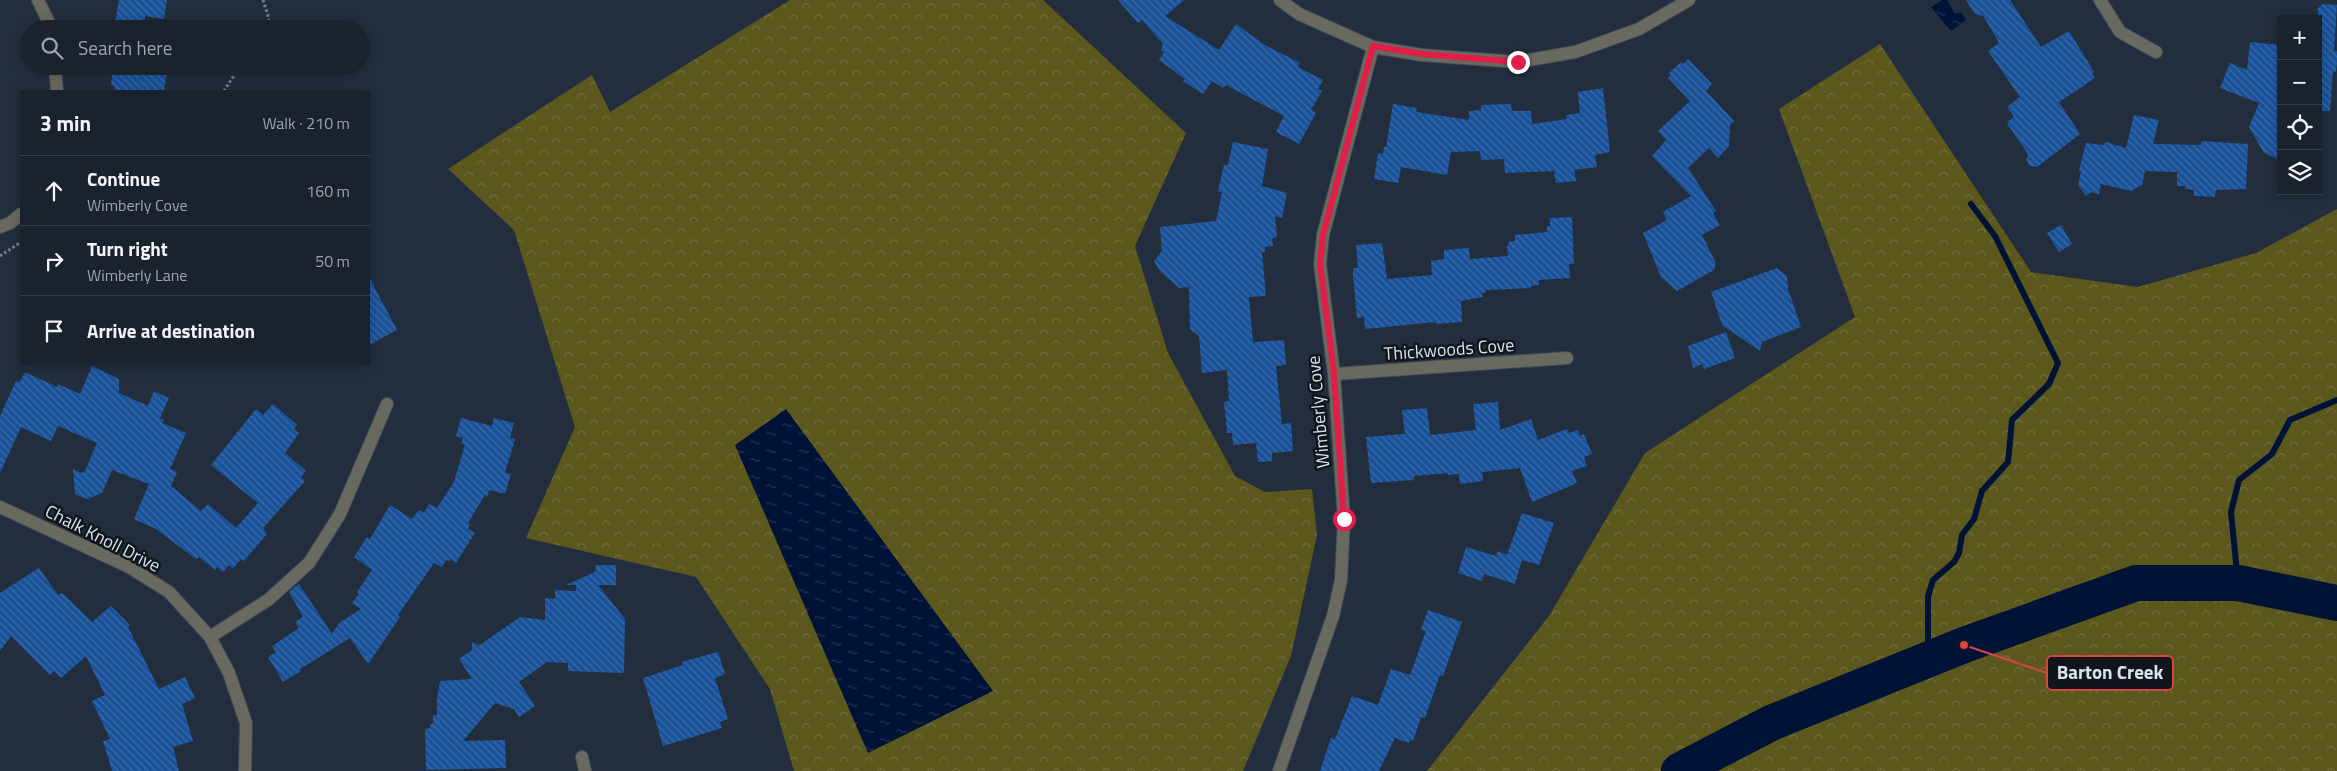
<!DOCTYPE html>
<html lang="en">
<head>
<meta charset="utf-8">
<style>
	:root { --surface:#1a222e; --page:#232a36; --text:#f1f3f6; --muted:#9fa4aa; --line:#383f4a }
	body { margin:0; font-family:"Titillium Web",sans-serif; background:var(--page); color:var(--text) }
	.controls { position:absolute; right:15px; top:15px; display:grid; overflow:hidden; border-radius:0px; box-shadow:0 2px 12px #0003 }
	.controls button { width:45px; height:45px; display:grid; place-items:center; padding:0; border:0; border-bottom:1px solid var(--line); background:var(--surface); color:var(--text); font:25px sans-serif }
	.stop { position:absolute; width:15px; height:15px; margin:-11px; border:4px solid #e11d48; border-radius:50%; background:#fff }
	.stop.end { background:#e11d48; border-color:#fff; box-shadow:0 1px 5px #0008 }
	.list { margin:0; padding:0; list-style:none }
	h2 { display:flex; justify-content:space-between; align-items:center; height:65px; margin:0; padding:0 20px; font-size:21px }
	h2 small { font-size:16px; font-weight:400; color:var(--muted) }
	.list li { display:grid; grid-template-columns:32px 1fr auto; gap:15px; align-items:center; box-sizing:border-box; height:70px; padding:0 20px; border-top:1px solid var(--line) }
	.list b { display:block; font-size:19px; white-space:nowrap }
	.list p { margin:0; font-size:16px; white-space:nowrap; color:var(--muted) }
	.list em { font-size:16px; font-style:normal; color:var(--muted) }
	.icon { flex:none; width:28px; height:28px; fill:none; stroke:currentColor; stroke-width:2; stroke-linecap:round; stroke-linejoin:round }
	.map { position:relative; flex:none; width:2337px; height:771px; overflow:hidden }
	.search { position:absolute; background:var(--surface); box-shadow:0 2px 12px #0003; left:20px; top:20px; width:350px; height:55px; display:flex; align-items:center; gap:12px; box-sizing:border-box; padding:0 18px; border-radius:28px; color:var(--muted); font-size:19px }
	.panel { position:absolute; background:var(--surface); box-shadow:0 2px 12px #0003; left:20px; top:90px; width:350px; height:275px; border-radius:0px }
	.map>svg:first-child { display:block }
	.forest { fill:url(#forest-crowns) }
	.water { fill:url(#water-ripples) }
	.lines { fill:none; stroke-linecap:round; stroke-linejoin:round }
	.stream { stroke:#001337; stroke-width:6 }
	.river { stroke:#001337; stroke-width:36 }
	.building { fill:url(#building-back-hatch) }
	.minor-casing { stroke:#3f4b5a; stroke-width:14 }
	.path { stroke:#76808d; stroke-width:3; stroke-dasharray:2.5 2.5; stroke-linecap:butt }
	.minor { stroke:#69695f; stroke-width:12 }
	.route { stroke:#e11d48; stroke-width:6 }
	.labels { text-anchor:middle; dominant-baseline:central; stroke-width:5; stroke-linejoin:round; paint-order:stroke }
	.street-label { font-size:18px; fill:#d9e1eb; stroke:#11161d }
	.leader { fill:none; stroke:#d64445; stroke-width:2 }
	.callout-dot { fill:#d64445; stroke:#11161d; stroke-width:2 }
	.callout { fill:#11161d; stroke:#d64445; stroke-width:2 }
	.callout-label { font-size:19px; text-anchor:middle; font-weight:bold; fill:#d9e1eb }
</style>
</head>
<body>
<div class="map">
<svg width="2337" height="771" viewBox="0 0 2337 771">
	<defs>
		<pattern id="forest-crowns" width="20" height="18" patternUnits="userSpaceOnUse" patternTransform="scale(1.25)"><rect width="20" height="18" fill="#5b571d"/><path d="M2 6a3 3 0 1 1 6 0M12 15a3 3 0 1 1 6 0" fill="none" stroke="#726f3e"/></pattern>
		<pattern id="water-ripples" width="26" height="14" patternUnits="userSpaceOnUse" patternTransform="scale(1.25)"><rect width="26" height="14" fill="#001337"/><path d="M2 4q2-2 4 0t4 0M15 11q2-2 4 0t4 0" fill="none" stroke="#253554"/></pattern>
		<pattern id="building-back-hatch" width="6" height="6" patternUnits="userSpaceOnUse" patternTransform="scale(1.25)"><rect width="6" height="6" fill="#1a5299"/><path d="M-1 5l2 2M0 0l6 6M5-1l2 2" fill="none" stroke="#3b6ba7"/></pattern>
	</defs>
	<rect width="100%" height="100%" fill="#222e3e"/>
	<g class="forest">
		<path d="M 790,0 L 1043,0 L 1186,133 L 1135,246 L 1168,353 L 1235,476 L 1265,492 L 1312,489 L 1317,535 L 1291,656 L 1243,771 L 794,771 L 770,689 L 696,577 L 526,538 L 575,427 L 514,230 L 448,169 L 592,75 L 610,112 Z"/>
		<path d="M 1880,44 L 2031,272 L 2138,287 L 2256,253 L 2337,209 L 2337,771 L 1427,771 L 1549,616 L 1645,453 L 1855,317 L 1779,109 Z"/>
	</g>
	<g class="water">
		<path d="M 1942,0 L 1947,0 L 1955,14 L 1961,12 L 1966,20 L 1951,31 L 1931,7 Z"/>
		<path d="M 786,409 L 993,691 L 868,753 L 735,445 Z"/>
	</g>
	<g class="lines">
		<g class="stream">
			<path d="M 2238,583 L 2231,512 L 2239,480 L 2272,454 L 2290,420 L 2337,400"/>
			<path d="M 1928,660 L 1928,596 L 1933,580 L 1954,562 L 1959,553 L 1962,535 L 1974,519 L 1982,491 L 2008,462 L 2012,420 L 2049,384 L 2058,363 L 1995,236 L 1971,204"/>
		</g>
		<path class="river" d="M 1679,771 L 1771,723 L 1964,645 L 2136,583 L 2238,583 L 2337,603"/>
	</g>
	<g class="building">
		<path d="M 119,0 L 167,0 L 164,19 L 145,16 L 144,29 L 114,29 Z"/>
		<path d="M 1118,0 L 1184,0 L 1165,16 L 1219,50 L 1236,24 L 1265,45 L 1300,63 L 1298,67 L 1323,80 L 1318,89 L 1322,91 L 1311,110 L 1316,113 L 1299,144 L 1276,132 L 1284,116 L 1226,85 L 1223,88 L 1212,81 L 1203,94 L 1183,81 L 1185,79 L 1159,60 L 1164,52 L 1161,50 L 1163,44 L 1142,20 L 1138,23 Z"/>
		<path d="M 1966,0 L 2010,0 L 2041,47 L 2069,31 L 2094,72 L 2092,74 L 2095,78 L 2059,102 L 2080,134 L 2037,167 L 2030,166 L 2026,160 L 2028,154 L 2008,125 L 2007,122 L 2014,117 L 2007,107 L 2020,97 L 1988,51 L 1999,43 L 1997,39 L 1983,16 L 1975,14 Z"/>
		<path d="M 2323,4 L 2337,5 L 2334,51 L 2337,51 L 2337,61 L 2336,72 L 2333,71 L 2330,111 L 2318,111 L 2318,8 Z"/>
		<path d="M 2250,42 L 2281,45 L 2281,160 L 2264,153 L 2249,127 L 2259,103 L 2220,88 L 2230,63 L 2247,70 Z"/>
		<path d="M 1688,59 L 1712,84 L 1706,91 L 1734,121 L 1730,125 L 1729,146 L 1718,158 L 1709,148 L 1688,168 L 1716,211 L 1713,213 L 1720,225 L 1702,235 L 1716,263 L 1714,270 L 1677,291 L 1661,277 L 1643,233 L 1667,220 L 1663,212 L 1691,196 L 1652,156 L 1666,140 L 1658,131 L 1690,101 L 1668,78 L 1671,75 L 1669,73 L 1681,62 L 1683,64 Z"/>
		<path d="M 113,66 L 168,66 L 164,91 L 119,91 L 114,89 L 115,86 L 111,85 Z"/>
		<path d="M 1603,88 L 1610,152 L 1595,155 L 1597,167 L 1574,170 L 1576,181 L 1556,183 L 1554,171 L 1505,173 L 1504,159 L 1481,160 L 1480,151 L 1451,152 L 1447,175 L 1401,167 L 1398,183 L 1374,179 L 1378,153 L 1383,154 L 1384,147 L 1386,147 L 1393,104 L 1417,108 L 1416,112 L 1469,120 L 1469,111 L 1481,110 L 1481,105 L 1511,104 L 1512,111 L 1531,111 L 1532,124 L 1567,119 L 1566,115 L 1580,113 L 1578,92 Z"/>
		<path d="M 2134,115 L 2159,120 L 2153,144 L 2201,145 L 2201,141 L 2248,144 L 2246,189 L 2216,190 L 2215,197 L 2194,196 L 2194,190 L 2185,189 L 2185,186 L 2177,186 L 2177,172 L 2145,171 L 2142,185 L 2131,191 L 2101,184 L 2099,194 L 2091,192 L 2086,196 L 2078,185 L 2081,172 L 2079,170 L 2086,143 L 2103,145 L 2106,142 L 2126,148 Z"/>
		<path d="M 1233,142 L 1268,149 L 1262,186 L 1287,193 L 1282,218 L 1275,216 L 1277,237 L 1272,238 L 1273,246 L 1265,247 L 1265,252 L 1262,252 L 1266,296 L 1249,297 L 1253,342 L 1284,340 L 1286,365 L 1276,366 L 1282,424 L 1291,423 L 1293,451 L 1272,453 L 1272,461 L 1258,462 L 1256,443 L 1233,445 L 1232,433 L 1227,433 L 1224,402 L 1229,401 L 1227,370 L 1202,373 L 1199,336 L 1190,329 L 1189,287 L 1179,288 L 1160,271 L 1154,261 L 1162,251 L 1160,227 L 1216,221 L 1222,192 L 1218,191 L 1224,165 L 1228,165 Z"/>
		<path d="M 1572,217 L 1574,264 L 1569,264 L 1570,278 L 1539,280 L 1539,285 L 1531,286 L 1531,288 L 1486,290 L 1486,292 L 1482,293 L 1483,297 L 1461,301 L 1462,322 L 1436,324 L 1436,322 L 1365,329 L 1364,317 L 1357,318 L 1353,276 L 1353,268 L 1358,268 L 1356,245 L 1382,243 L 1387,279 L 1432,275 L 1431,261 L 1444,259 L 1444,250 L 1469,248 L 1470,259 L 1508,256 L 1507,245 L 1509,245 L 1508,242 L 1515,241 L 1515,235 L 1547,232 L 1547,226 L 1550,226 L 1550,218 Z"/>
		<path d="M 2061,225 L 2072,244 L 2059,252 L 2047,233 Z"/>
		<path d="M 1777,268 L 1787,276 L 1788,289 L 1801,327 L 1762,342 L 1760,351 L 1722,325 L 1711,292 Z"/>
		<path d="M 369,277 L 397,330 L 369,345 Z"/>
		<path d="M 1726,332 L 1735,358 L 1704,369 L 1702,364 L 1693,368 L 1688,346 Z"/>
		<path d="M 92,366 L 119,379 L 119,393 L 148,406 L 154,391 L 169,398 L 160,418 L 164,420 L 162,423 L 186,433 L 170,469 L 177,472 L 171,486 L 201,511 L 208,504 L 236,528 L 258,503 L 211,465 L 256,409 L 263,415 L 273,404 L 297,425 L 294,429 L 299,433 L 285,453 L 306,471 L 301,477 L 305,481 L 263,528 L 267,534 L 244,561 L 241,559 L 233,569 L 229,565 L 223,572 L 217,567 L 215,570 L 199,557 L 196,559 L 156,529 L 134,519 L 149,484 L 112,470 L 102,493 L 87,499 L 75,494 L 73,469 L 82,473 L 85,471 L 97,443 L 58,426 L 51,441 L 21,427 L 0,473 L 0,416 L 16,381 L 20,382 L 25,372 L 57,387 L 58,384 L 80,394 Z"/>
		<path d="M 1498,402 L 1500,430 L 1531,419 L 1538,440 L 1567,429 L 1569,433 L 1578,430 L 1580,436 L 1584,434 L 1592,454 L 1584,457 L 1587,466 L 1572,471 L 1577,483 L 1532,502 L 1520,468 L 1482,472 L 1483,481 L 1460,484 L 1459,474 L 1448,475 L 1448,473 L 1414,476 L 1414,480 L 1371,483 L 1366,437 L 1405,434 L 1402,410 L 1427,408 L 1430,435 L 1476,430 L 1473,404 Z"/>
		<path d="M 461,418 L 492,426 L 494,418 L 514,423 L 510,438 L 515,439 L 505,473 L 511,474 L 505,494 L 489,490 L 488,496 L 485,495 L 468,523 L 470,524 L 468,529 L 475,533 L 456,563 L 450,559 L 449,561 L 446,560 L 442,567 L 434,563 L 398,615 L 400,617 L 368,664 L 350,638 L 300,669 L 301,671 L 283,682 L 268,657 L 276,652 L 272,646 L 299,628 L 295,622 L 303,617 L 289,592 L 299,584 L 332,634 L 339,623 L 361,609 L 352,603 L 359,594 L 357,592 L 372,570 L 354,557 L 367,537 L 370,539 L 390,505 L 412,519 L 419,510 L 424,513 L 429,504 L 437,508 L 454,482 L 465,444 L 461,444 L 463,438 L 456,436 Z"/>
		<path d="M 1522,513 L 1554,523 L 1539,565 L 1522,560 L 1515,584 L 1484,574 L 1482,581 L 1458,573 L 1466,547 L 1496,556 L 1498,551 L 1507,555 Z"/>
		<path d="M 596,565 L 616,565 L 616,585 L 598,585 L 625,619 L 624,673 L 568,671 L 568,663 L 547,662 L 519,682 L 535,706 L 519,717 L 514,709 L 495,703 L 463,741 L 505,740 L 506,768 L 426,770 L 425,729 L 430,728 L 430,724 L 433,724 L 433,715 L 437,715 L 437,698 L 440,681 L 472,679 L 459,659 L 472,650 L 472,642 L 480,645 L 520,617 L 545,620 L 545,598 L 555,599 L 555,590 L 576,591 L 576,585 L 566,585 L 595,572 Z"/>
		<path d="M 39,568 L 58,595 L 62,593 L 92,622 L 111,606 L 130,625 L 128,627 L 159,689 L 185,677 L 195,698 L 182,704 L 193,741 L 173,747 L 179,771 L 112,771 L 103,741 L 110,739 L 92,701 L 105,695 L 86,656 L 61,678 L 54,671 L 50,675 L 11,636 L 0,651 L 0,593 Z"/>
		<path d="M 1428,610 L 1462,622 L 1443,676 L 1440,675 L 1425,718 L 1421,717 L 1413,741 L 1410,740 L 1409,743 L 1395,738 L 1379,771 L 1320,771 L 1331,738 L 1335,739 L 1352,696 L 1378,705 L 1391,669 L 1410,675 L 1426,631 L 1421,629 Z"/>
		<path d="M 718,652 L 725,674 L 715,678 L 728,719 L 720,722 L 722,728 L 663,746 L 643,678 L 683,665 L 682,662 Z"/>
	</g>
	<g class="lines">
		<g class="minor-casing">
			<g id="minor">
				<path d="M 38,0 L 52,29"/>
				<path d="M 1280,0 L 1299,14 L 1373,47 L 1422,55 L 1518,62 L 1575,52 L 1639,29 L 1689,0"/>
				<path d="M 2100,0 L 2120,32 L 2156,52"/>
				<path d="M 55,66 L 57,91"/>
				<path d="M 0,227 L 10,223 L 21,214"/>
				<path d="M 1334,374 L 1567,358"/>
				<path d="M 0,507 L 129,567 L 169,592 L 210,637 L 229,673 L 246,723 L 245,771"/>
				<path d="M 210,637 L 268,600 L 309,563 L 340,514 L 387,404"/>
				<path d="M 582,757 L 585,771"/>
				<path d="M 1279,771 L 1333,616 L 1341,580 L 1344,519 L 1334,374 L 1320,264 L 1323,235 L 1373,47"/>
			</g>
		</g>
		<g class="path">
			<path d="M 263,0 L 269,19 L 268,29"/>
			<path d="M 224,91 L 240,66"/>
			<path d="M 0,256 L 21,242"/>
		</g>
		<use href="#minor" class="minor"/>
	</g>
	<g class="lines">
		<path class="route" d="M 1344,519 L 1334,374 L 1320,264 L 1323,235 L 1373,46 L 1422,54 L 1518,62"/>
	</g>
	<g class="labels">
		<g class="street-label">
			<text transform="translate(1449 349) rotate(-4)">Thickwoods Cove</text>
			<text transform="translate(1318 412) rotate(-95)">Wimberly Cove</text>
			<text transform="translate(103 538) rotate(27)">Chalk Knoll Drive</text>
		</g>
	</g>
	<path class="leader" d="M1964 645L2047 673"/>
	<circle class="callout-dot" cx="1964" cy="645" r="5"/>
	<rect class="callout" x="2047" y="656" width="126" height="34" rx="5"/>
	<g class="callout-label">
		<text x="2110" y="679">Barton Creek</text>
	</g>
</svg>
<div class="controls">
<button>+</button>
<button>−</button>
<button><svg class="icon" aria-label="locate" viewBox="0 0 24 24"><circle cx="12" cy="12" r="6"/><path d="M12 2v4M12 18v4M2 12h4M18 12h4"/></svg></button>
<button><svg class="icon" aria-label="layers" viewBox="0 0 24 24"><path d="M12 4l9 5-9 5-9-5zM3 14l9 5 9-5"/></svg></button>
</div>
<div class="stop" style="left:1344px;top:519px"></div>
<div class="stop end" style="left:1518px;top:62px"></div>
<div class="search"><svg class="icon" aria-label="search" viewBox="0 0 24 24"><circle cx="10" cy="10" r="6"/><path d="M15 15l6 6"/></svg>Search here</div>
<section class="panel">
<h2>3 min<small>Walk · 210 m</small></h2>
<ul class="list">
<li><svg class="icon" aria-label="ahead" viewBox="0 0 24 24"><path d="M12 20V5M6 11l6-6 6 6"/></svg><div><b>Continue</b><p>Wimberly Cove</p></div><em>160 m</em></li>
<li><svg class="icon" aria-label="right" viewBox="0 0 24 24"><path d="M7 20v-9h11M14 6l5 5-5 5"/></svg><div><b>Turn right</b><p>Wimberly Lane</p></div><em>50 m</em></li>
<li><svg class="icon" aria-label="arrive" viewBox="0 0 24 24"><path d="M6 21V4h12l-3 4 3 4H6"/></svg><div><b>Arrive at destination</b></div></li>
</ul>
</section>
</div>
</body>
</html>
